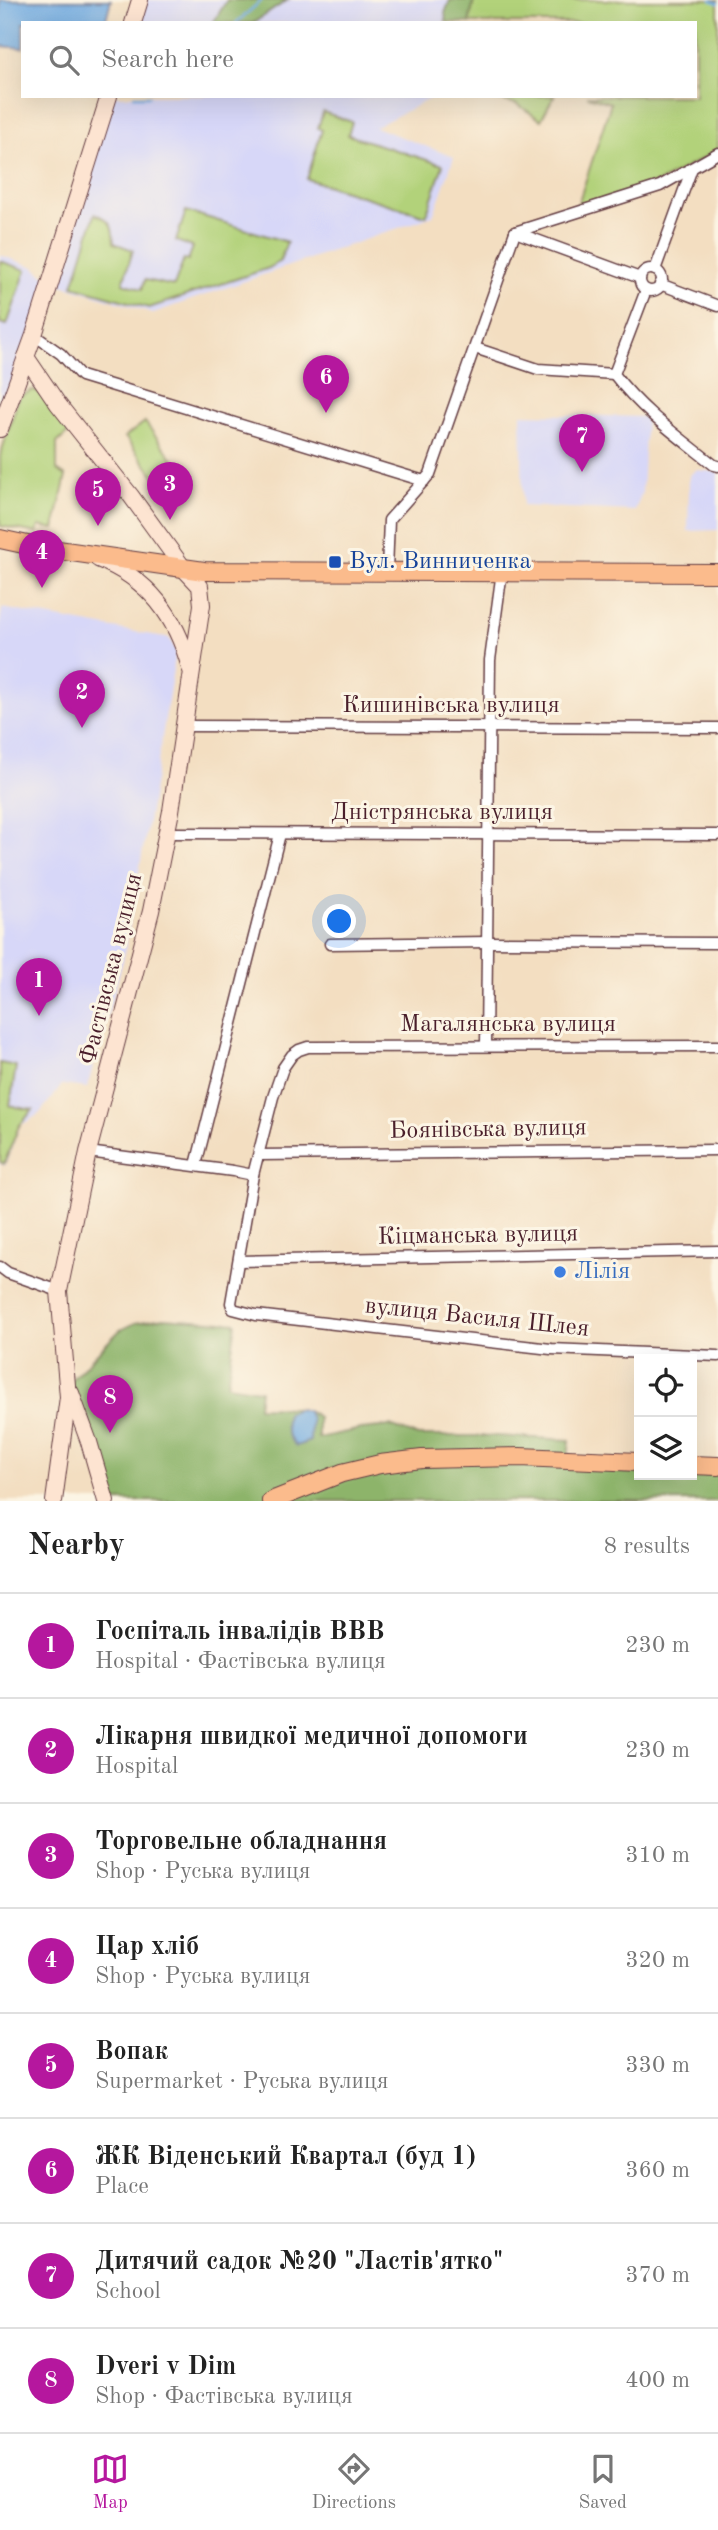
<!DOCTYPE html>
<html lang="en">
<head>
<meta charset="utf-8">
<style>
	:root { --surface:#fff; --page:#f2f2f2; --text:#222; --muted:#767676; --line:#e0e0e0; --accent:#b5179e }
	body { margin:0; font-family:"Old Standard TT",serif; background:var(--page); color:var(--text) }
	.controls { position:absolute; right:21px; bottom:21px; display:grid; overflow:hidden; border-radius:0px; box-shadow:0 7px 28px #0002 }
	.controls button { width:63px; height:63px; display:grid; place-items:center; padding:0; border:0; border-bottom:2px solid var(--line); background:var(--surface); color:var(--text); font:35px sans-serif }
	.you { position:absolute; left:340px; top:922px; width:24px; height:24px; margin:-18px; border:5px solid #fff; border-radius:50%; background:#1a73e8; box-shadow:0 0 0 10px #1a73e833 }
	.badge { display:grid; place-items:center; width:46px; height:46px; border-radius:50%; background:var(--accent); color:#fff; font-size:23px; font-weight:700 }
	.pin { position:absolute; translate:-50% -58px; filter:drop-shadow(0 2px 4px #0008) }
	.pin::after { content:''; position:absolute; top:37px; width:24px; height:21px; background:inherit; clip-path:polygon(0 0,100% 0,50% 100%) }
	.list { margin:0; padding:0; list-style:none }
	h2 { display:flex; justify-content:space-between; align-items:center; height:91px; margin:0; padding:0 28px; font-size:30px }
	h2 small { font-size:23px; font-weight:400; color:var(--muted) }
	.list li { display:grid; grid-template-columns:46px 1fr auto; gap:21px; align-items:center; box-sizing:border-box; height:105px; padding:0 28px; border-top:2px solid var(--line) }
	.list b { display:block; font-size:26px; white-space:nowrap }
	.list p { margin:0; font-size:23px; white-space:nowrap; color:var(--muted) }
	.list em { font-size:23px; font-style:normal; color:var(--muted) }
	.icon { flex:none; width:38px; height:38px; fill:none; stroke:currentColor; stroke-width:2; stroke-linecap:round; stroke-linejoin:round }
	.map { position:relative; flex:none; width:718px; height:1501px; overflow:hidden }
	.search { position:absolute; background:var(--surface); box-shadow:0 7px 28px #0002; left:21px; right:21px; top:21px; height:77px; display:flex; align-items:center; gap:18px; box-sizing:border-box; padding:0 24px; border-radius:0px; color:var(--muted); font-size:26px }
	.sheet { height:931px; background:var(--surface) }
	nav { display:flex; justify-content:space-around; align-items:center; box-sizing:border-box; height:98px; border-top:2px solid var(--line); background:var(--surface); font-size:19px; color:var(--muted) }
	nav a { display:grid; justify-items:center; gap:4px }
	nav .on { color:var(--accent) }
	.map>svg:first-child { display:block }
	.built { fill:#d7d7f8 }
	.green { fill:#b2d27a; stroke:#7e7852; stroke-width:2 }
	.forest { fill:#8db46a; stroke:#6c6a4a; stroke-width:2 }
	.water { fill:#72ace2; stroke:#5e6686; stroke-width:2 }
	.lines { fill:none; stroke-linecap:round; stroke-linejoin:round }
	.stream { stroke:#72ace2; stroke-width:2.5 }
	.minor-casing { stroke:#633c42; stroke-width:13 }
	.secondary-casing { stroke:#633c42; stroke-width:18 }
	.primary-casing { stroke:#633c42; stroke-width:20 }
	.minor { stroke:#fff; stroke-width:10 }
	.secondary { stroke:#fde4d1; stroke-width:16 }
	.primary { stroke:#fbbb8c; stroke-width:18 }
	.transit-dot { fill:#1a4fb4; stroke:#fcf5e5; stroke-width:2.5 }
	.shop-dot { fill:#3f7fe0; stroke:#fcf5e5; stroke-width:2.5 }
	.labels { text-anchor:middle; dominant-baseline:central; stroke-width:6; stroke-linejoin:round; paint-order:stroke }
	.transit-label { font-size:24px; fill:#164399; stroke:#fcf5e5; text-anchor:start }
	.street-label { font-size:24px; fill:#4a1f2b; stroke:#fcf5e5 }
	.shop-label { font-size:24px; fill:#366cbe; stroke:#fcf5e5; text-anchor:start }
</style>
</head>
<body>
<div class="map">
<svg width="718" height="1501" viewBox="0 0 718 1501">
	<rect width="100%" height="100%" fill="#fcf5e5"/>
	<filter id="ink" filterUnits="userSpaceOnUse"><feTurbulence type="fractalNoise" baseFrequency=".0143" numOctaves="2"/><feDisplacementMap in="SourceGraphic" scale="14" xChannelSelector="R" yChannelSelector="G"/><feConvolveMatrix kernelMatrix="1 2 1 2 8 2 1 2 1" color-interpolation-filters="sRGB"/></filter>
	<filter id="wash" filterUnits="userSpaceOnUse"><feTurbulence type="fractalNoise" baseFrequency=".00686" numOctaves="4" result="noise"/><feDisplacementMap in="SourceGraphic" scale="28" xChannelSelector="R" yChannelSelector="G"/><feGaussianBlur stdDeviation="1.57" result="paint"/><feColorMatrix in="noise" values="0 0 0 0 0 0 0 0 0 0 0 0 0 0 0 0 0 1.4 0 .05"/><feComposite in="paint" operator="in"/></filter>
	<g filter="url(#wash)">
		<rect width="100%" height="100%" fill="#f3dec1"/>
		<g class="built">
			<path d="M 141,0 L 227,0 L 213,23 L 134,23 Z"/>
			<path d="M 288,0 L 450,0 L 445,13 L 447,23 L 253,23 Z"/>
			<path d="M 112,96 L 435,96 L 375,127 L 454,157 L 433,216 L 153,313 L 52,282 L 0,431 L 0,255 L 34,267 L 51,281 Z"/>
			<path d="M 521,414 L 646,417 L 642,492 L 635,511 L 523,506 Z"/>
			<path d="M 696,470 L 718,472 L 718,530 L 688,531 L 689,480 L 691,474 Z"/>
			<path d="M 2,608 L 169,638 L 176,651 L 151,805 L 123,960 L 87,1088 L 62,1085 L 39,1114 L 20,1126 L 5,1166 L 0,1164 L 0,1162 L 4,1163 L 19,1126 L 32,1110 L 10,1106 L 16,1066 L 0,1063 L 0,621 Z"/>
		</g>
		<g class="green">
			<path d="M 474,0 L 718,0 L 718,150 L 658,183 L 577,207 L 611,103 L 587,96 L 695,96 L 695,23 L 469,23 Z"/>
			<path d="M 480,96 L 554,96 L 541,120 L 517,104 Z"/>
			<path d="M 323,112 L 352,122 L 348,135 L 443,165 L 426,216 L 307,179 L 322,130 L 318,128 Z"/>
			<path d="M 186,211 L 287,242 L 280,261 L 269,268 L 149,308 L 73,286 L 95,214 C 112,220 113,227 114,243 L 133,250 L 123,283 L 142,289 L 145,280 L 174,286 L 184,259 L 188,260 L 193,247 L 176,241 Z"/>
			<path d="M 0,261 L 26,270 L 7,325 L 0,323 Z"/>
			<path d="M 32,390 L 40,392 L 70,431 L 57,443 L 57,470 L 66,476 L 54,529 L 39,526 L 37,533 L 0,526 L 0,456 L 19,397 Z"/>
			<path d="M 145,422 L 176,463 L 156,478 L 125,437 Z"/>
			<path d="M 0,1063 L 16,1066 L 10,1106 L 33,1110 L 19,1126 L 4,1164 L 0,1162 Z"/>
		</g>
		<g class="forest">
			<path d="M 227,0 L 288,0 L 253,23 L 213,23 Z"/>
			<path d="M 450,0 L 474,0 L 469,23 L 446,22 L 445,13 Z"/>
			<path d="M 163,1318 L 236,1323 L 227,1385 L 260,1390 L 258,1407 C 276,1408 304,1405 318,1417 L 318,1438 L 361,1429 L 390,1426 L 418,1436 L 497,1436 L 570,1440 L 568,1458 L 639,1461 L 639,1475 L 692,1475 L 692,1464 L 718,1466 L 718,1501 L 107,1501 L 68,1383 L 120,1330 L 135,1323 Z"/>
		</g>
		<g class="water">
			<path d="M 0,0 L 111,0 L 105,23 L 23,23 L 23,48 L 0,46 Z"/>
			<path d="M 298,1409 L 308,1411 L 311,1420 L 310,1441 L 296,1446 C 285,1435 284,1428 287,1413 Z"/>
		</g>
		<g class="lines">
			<g class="stream">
				<path d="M 711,0 L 718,3"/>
				<path d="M 236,23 L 262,0"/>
				<path d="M 134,96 L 149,96"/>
			</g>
		</g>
	</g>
	<g filter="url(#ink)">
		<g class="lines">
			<g class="minor-casing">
				<g id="minor">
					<path d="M 515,232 L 660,186 L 718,153"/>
					<path d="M 515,232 L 640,278"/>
					<circle cx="651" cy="280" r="11"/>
					<path d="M 655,270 L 692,168"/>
					<path d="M 660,284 L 718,306"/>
					<path d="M 646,290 L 614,374 C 642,411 679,437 714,465 L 718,466"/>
					<path d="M 34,335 L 61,354 L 81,376 L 424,481"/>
					<path d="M 475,348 L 538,369 L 614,374"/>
					<path d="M 387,570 L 389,520 L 430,474 L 515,232"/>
					<path d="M 184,726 L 718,728"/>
					<path d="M 167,833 L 718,835"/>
					<path d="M 330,944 L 489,942 L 718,943"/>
					<path d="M 486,1046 L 490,660 L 502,571"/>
					<path d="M 718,1046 L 308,1047 L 299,1050 L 292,1055 L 283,1068 L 273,1097 L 253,1175 L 231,1303 L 233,1309 L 256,1315 L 551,1349 L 718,1356"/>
					<path d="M 88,1152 L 233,1171 L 253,1175"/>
					<path d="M 259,1155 L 718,1150"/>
					<path d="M 196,1165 L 280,834"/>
					<path d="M 239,1261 L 718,1251"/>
					<path d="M 0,1267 L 8,1273 L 59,1291"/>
				</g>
			</g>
			<g class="secondary-casing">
				<g id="secondary">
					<path d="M 133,23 L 140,0"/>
					<path d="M 26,357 L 58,404 L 131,496 L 184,569 L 200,586 L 202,605 L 171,811 L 151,911 L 88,1152 L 59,1291 L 68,1397 L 54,1501"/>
					<path d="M 0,429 L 34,335 L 109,96"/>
					<path d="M 98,559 C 149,579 176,616 190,668"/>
					<path d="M 71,1393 L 89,1442 L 106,1501"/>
				</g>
			</g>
			<g class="primary-casing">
				<g id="primary">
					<path d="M 0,539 L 37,547 L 204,571 L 718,573"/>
					<path d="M 692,1465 L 718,1466"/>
					<path d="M 271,1501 L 342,1473 L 380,1464 L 422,1459 L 520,1457 L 639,1462"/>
				</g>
			</g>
			<use href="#minor" class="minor"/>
			<use href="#secondary" class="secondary"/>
			<use href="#primary" class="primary"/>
		</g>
	</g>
	<rect class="transit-dot" x="328" y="555" width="14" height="14" rx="3.5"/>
	<circle class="shop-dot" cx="560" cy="1272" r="7"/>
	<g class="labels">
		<g class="transit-label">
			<text x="349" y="562">Вул. Винниченка</text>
		</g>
		<g class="street-label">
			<text x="451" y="706">Кишинівська вулиця</text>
			<text x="442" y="813">Дністрянська вулиця</text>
			<text transform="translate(112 969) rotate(-76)">Фастівська вулиця</text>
			<text x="508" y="1025">Магалянська вулиця</text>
			<text transform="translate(488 1130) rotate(-1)">Боянівська вулиця</text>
			<text transform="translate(478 1236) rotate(-1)">Кіцманська вулиця</text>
			<text transform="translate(477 1318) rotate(6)">вулиця Василя Шлея</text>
		</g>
		<g class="shop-label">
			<text x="574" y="1272">Лілія</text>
		</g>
	</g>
</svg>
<div class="controls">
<button><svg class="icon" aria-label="locate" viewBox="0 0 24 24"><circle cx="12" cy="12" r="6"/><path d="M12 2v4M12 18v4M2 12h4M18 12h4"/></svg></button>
<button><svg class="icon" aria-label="layers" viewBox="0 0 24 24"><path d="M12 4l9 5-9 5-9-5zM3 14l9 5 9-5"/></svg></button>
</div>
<div class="you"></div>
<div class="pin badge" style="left:39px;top:1016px">1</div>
<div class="pin badge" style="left:82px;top:728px">2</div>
<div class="pin badge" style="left:170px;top:520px">3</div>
<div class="pin badge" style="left:42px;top:588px">4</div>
<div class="pin badge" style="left:98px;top:526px">5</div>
<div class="pin badge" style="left:326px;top:413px">6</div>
<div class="pin badge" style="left:582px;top:472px">7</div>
<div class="pin badge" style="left:110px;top:1433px">8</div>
<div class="search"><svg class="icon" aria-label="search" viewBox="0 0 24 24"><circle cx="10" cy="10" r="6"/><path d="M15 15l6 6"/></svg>Search here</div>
</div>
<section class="sheet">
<h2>Nearby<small>8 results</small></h2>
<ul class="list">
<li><span class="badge">1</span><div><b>Госпіталь інвалідів ВВВ</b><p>Hospital · Фастівська вулиця</p></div><em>230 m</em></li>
<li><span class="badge">2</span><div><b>Лікарня швидкої медичної допомоги</b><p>Hospital</p></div><em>230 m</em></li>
<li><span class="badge">3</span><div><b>Торговельне обладнання</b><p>Shop · Руська вулиця</p></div><em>310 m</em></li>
<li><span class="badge">4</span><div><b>Цар хліб</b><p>Shop · Руська вулиця</p></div><em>320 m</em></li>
<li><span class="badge">5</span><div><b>Вопак</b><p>Supermarket · Руська вулиця</p></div><em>330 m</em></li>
<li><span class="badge">6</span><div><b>ЖК Віденський Квартал (буд 1)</b><p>Place</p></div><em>360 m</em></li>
<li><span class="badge">7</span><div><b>Дитячий садок №20 &quot;Ластів'ятко&quot;</b><p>School</p></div><em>370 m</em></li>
<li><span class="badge">8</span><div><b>Dveri v Dim</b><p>Shop · Фастівська вулиця</p></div><em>400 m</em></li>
</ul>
</section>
<nav>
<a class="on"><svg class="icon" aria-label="map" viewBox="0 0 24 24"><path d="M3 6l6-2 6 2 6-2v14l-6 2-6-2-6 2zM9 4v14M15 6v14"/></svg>Map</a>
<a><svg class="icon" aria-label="directions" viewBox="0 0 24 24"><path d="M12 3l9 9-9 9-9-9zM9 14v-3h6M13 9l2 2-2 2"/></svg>Directions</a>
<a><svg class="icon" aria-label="saved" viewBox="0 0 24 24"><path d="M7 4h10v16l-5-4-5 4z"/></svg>Saved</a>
</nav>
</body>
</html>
